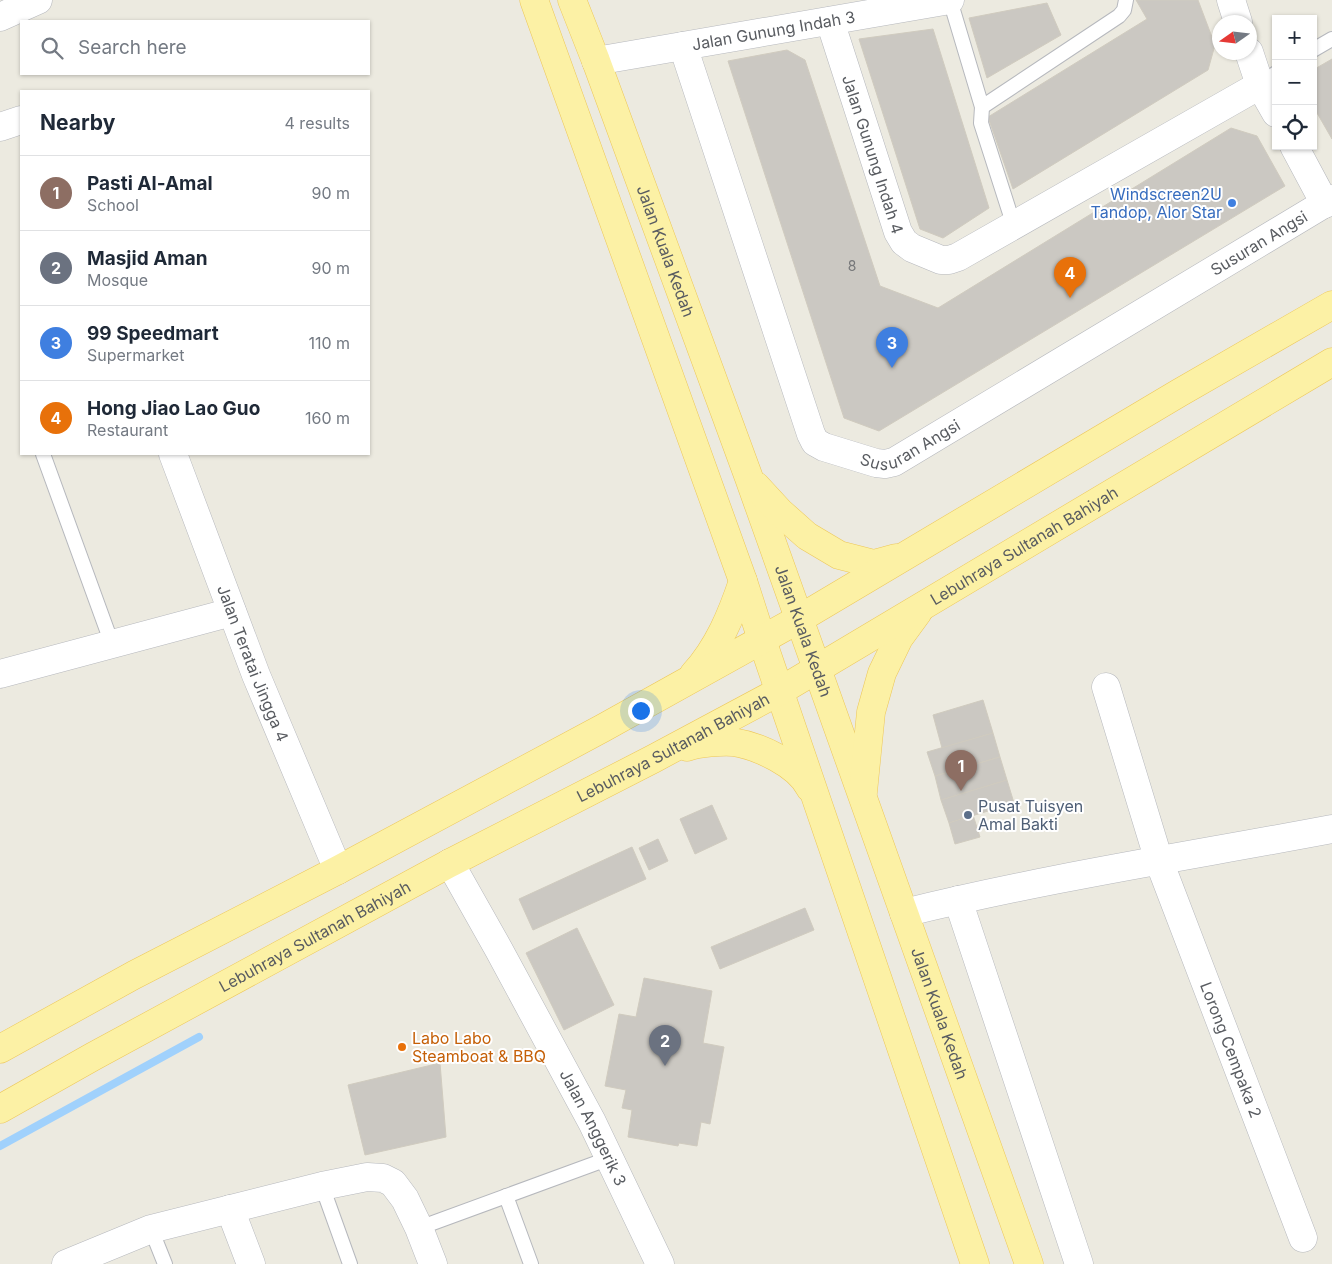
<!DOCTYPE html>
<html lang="en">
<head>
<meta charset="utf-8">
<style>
	:root { --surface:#fff; --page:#f6f6f7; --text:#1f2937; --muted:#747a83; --line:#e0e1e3; --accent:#e3422f }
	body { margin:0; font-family:Inter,sans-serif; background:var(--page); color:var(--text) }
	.controls { position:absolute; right:15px; top:15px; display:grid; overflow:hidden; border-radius:0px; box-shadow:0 1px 4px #0004 }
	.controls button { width:45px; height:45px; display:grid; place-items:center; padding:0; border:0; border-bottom:1px solid var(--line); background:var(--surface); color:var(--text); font:25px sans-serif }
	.compass { position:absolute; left:1212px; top:15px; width:45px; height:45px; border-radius:50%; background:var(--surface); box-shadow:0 1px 4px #0004; rotate:256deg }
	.you { position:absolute; left:640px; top:710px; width:18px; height:18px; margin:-12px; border:4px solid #fff; border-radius:50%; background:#1a73e8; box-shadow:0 0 0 8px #1a73e833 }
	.badge { display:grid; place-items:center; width:32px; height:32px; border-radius:50%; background:var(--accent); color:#fff; font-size:16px; font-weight:700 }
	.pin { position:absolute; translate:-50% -41px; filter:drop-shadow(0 1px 2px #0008) }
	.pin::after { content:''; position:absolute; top:26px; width:18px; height:15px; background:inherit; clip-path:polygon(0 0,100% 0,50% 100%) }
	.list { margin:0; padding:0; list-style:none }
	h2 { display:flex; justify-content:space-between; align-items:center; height:65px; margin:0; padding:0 20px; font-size:21px }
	h2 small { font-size:16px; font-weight:400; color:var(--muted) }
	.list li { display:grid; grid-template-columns:32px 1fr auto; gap:15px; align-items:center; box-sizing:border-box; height:75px; padding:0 20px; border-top:1px solid var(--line) }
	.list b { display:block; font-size:19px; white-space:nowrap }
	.list p { margin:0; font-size:16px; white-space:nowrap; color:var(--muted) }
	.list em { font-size:16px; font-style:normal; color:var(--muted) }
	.icon { flex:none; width:28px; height:28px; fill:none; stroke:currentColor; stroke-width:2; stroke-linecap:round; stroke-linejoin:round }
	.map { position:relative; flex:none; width:1332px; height:1264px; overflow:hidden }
	.search { position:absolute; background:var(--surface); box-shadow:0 1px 4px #0004; left:20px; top:20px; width:350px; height:55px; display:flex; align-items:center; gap:12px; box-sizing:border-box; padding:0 18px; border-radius:0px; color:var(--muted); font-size:19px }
	.panel { position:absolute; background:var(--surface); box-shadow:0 1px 4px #0004; left:20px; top:90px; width:350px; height:365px; border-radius:0px }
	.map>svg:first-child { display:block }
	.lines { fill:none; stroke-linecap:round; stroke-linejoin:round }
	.stream { stroke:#a0d1fc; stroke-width:8 }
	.building { fill:#cbc8c2; stroke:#d0cbbf }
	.lane-casing { stroke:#b6b8bd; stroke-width:16 }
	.street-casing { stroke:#b6b8bd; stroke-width:29 }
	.primary-casing { stroke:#edc758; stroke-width:29 }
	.lane { stroke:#fff; stroke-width:14 }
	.street { stroke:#fff; stroke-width:28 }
	.primary { stroke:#fcf1a5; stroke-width:28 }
	.shop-dot { fill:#3f7fe0; stroke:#fff; stroke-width:2 }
	.service-dot { fill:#5c6f8a; stroke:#fff; stroke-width:2 }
	.food-dot { fill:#e8710a; stroke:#fff; stroke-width:2 }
	.labels { text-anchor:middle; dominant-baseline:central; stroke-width:4; stroke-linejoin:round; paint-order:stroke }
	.number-label { font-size:14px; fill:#767779 }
	.street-label { font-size:16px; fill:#595c61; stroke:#fff }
	.shop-label { font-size:16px; fill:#366cbe; stroke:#fff; text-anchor:end }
	.service-label { font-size:16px; fill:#4e5e75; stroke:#fff; text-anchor:start }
	.food-label { font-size:16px; fill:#c56008; stroke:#fff; text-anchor:start }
</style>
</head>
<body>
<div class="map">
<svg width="1332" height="1264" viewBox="0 0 1332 1264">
	<rect width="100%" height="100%" fill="#eceae0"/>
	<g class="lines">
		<path class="stream" d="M 0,1146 L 199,1037"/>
	</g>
	<g class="building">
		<path d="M 1136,0 L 1198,0 L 1215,45 L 1208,70 L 1013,189 L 988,117 L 1147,19 Z"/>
		<path d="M 1047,3 L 1061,35 L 987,78 L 969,18 Z"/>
		<path d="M 933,29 L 989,208 L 943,238 L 920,229 L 859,39 Z"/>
		<path d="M 787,50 L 805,60 L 880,286 L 938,308 L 1231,128 L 1257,136 L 1285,186 L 879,431 L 844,418 L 728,61 Z"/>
		<path d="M 1332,59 L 1332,139 L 1313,106 L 1313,70 Z"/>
		<path d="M 983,700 L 993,733 L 942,748 L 933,715 Z"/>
		<path d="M 993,733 L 1000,757 L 935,776 L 927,752 Z"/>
		<path d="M 1000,757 L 1007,780 L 941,800 L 935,776 Z"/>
		<path d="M 1007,780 L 1014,803 L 949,823 L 941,800 Z"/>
		<path d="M 712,805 L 727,839 L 695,854 L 680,819 Z"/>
		<path d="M 973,815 L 980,837 L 955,844 L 949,823 Z"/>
		<path d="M 658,839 L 668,861 L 649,870 L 639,848 Z"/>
		<path d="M 632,847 L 646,879 L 533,930 L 519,899 Z"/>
		<path d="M 805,908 L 814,930 L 720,969 L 711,947 Z"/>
		<path d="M 577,928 L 614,1005 L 564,1030 L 526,953 Z"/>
		<path d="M 644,978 L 712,991 L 703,1043 L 724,1047 L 710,1124 L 701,1122 L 697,1146 L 679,1143 L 678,1146 L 628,1137 L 632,1110 L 622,1108 L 626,1090 L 605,1086 L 619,1014 L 636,1017 Z"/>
		<path d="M 440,1063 L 446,1137 L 365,1155 L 348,1085 Z"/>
	</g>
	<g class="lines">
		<g class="lane-casing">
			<g id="lane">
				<path d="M 950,0 L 982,107 L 981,123 L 1014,226"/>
				<path d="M 1313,50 L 1332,39"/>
				<path d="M 1260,85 L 1276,73"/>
				<path d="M 982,107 L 1119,16 L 1124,10 L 1126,0"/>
				<path d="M 43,454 L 112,644"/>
				<path d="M 322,1186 L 350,1264"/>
				<path d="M 506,1196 L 531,1264"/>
				<path d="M 419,1228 L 610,1158"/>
				<path d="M 151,1229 L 165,1264"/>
			</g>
		</g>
		<g class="street-casing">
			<g id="street">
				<path d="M 1231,0 L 1238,22"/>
				<path d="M 0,17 L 38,0"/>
				<path id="s1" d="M 830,21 L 898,232 L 904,242 L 912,248 L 941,260 L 949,260 L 958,257 L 1260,85"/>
				<path id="s2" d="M 683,46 L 811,434 L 815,442 L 824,447 L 876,463 L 885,464 L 894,462 L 1332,199"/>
				<path d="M 1249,52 L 1260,85 L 1276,113"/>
				<path id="s3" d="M 596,61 L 950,0"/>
				<path d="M 0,127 L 21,120"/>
				<path d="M 1294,146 L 1325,204"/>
				<path id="s4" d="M 173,454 L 256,675 L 338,870"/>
				<path d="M 0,674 L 232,612"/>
				<path id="s5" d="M 1106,687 L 1159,861 L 1303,1238"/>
				<path id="s6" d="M 450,863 L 499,950 L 592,1122 L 660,1264"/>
				<path d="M 958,900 L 1079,1264"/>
				<path d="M 904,913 C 1045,878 1189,856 1332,829"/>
				<path d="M 230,1209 L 251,1264"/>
				<path d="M 66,1264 L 151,1229 L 322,1186 L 367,1177 L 383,1178 L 393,1183 L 405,1199 L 419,1228 L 433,1264"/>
			</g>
		</g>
		<g class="primary-casing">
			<g id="primary">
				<path d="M 534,0 L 743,581 L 762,640 L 975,1264"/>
				<path id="s7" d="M 572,0 L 596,61 L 749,478 L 1029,1264"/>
				<path d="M 756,486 L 780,512 L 807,536 L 839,555 L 874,564 L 896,558"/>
				<path d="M 694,674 C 718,648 732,614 743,581"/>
				<path d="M 687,747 C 697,743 723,741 733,742 C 759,746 798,764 810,788"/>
				<path d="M 863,792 L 871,712 L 882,673 L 899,638 L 918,612"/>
				<path d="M 0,1049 L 134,975 L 338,870 L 603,728 L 799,619 L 1179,393 L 1332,305"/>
				<path id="s8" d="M 0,1109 L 94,1056 L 450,863 L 653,759 L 780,691 L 1332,362"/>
			</g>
		</g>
		<use href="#lane" class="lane"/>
		<use href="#street" class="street"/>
		<use href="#primary" class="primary"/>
	</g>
	<circle class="shop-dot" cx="1232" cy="203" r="5"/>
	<circle class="service-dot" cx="968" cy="815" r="5"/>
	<circle class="food-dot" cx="402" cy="1047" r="5"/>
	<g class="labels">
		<g class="number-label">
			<text x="852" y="265">8</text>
		</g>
		<g class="street-label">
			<text stroke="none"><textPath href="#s3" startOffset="180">Jalan Gunung Indah 3</textPath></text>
			<text stroke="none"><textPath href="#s1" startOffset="140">Jalan Gunung Indah 4</textPath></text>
			<text stroke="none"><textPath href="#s2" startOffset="926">Susuran Angsi</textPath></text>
			<text stroke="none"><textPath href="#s7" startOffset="268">Jalan Kuala Kedah</textPath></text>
			<text stroke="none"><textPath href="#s2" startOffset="521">Susuran Angsi</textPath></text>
			<text stroke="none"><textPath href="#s8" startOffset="1169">Lebuhraya Sultanah Bahiyah</textPath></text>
			<text stroke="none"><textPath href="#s7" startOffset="672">Jalan Kuala Kedah</textPath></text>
			<text stroke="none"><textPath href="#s4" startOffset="224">Jalan Teratai Jingga 4</textPath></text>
			<text stroke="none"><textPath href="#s8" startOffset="764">Lebuhraya Sultanah Bahiyah</textPath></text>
			<text stroke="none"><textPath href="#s8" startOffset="359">Lebuhraya Sultanah Bahiyah</textPath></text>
			<text stroke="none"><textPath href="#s7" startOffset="1078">Jalan Kuala Kedah</textPath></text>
			<text stroke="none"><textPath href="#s5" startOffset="384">Lorong Cempaka 2</textPath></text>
			<text stroke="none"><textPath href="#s6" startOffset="301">Jalan Anggerik 3</textPath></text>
		</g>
		<g class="shop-label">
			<text x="1222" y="194">Windscreen2U<tspan x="1222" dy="18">Tandop, Alor Star</tspan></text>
		</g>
		<g class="service-label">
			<text x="978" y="806">Pusat Tuisyen<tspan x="978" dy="18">Amal Bakti</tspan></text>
		</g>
		<g class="food-label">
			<text x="412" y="1038">Labo Labo<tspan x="412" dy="18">Steamboat &amp; BBQ</tspan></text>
		</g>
	</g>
</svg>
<div class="controls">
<button>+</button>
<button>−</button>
<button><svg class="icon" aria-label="locate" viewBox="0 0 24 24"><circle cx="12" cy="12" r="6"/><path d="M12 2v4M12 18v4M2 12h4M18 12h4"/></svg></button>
</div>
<svg class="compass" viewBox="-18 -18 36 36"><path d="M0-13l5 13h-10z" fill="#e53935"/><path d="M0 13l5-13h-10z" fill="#747a83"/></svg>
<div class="you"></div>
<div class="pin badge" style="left:961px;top:791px;background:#8d6e63">1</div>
<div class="pin badge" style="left:665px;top:1066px;background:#6b7280">2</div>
<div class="pin badge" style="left:892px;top:368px;background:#3f7fe0">3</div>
<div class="pin badge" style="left:1070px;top:298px;background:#e8710a">4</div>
<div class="search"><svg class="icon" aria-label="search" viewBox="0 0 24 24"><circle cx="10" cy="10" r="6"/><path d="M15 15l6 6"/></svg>Search here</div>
<section class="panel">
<h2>Nearby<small>4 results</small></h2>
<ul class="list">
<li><span class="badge" style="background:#8d6e63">1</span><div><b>Pasti Al-Amal</b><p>School</p></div><em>90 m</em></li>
<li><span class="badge" style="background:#6b7280">2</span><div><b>Masjid Aman</b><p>Mosque</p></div><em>90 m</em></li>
<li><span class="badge" style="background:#3f7fe0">3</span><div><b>99 Speedmart</b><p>Supermarket</p></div><em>110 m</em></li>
<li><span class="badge" style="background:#e8710a">4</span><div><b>Hong Jiao Lao Guo</b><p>Restaurant</p></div><em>160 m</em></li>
</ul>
</section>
</div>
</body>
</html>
